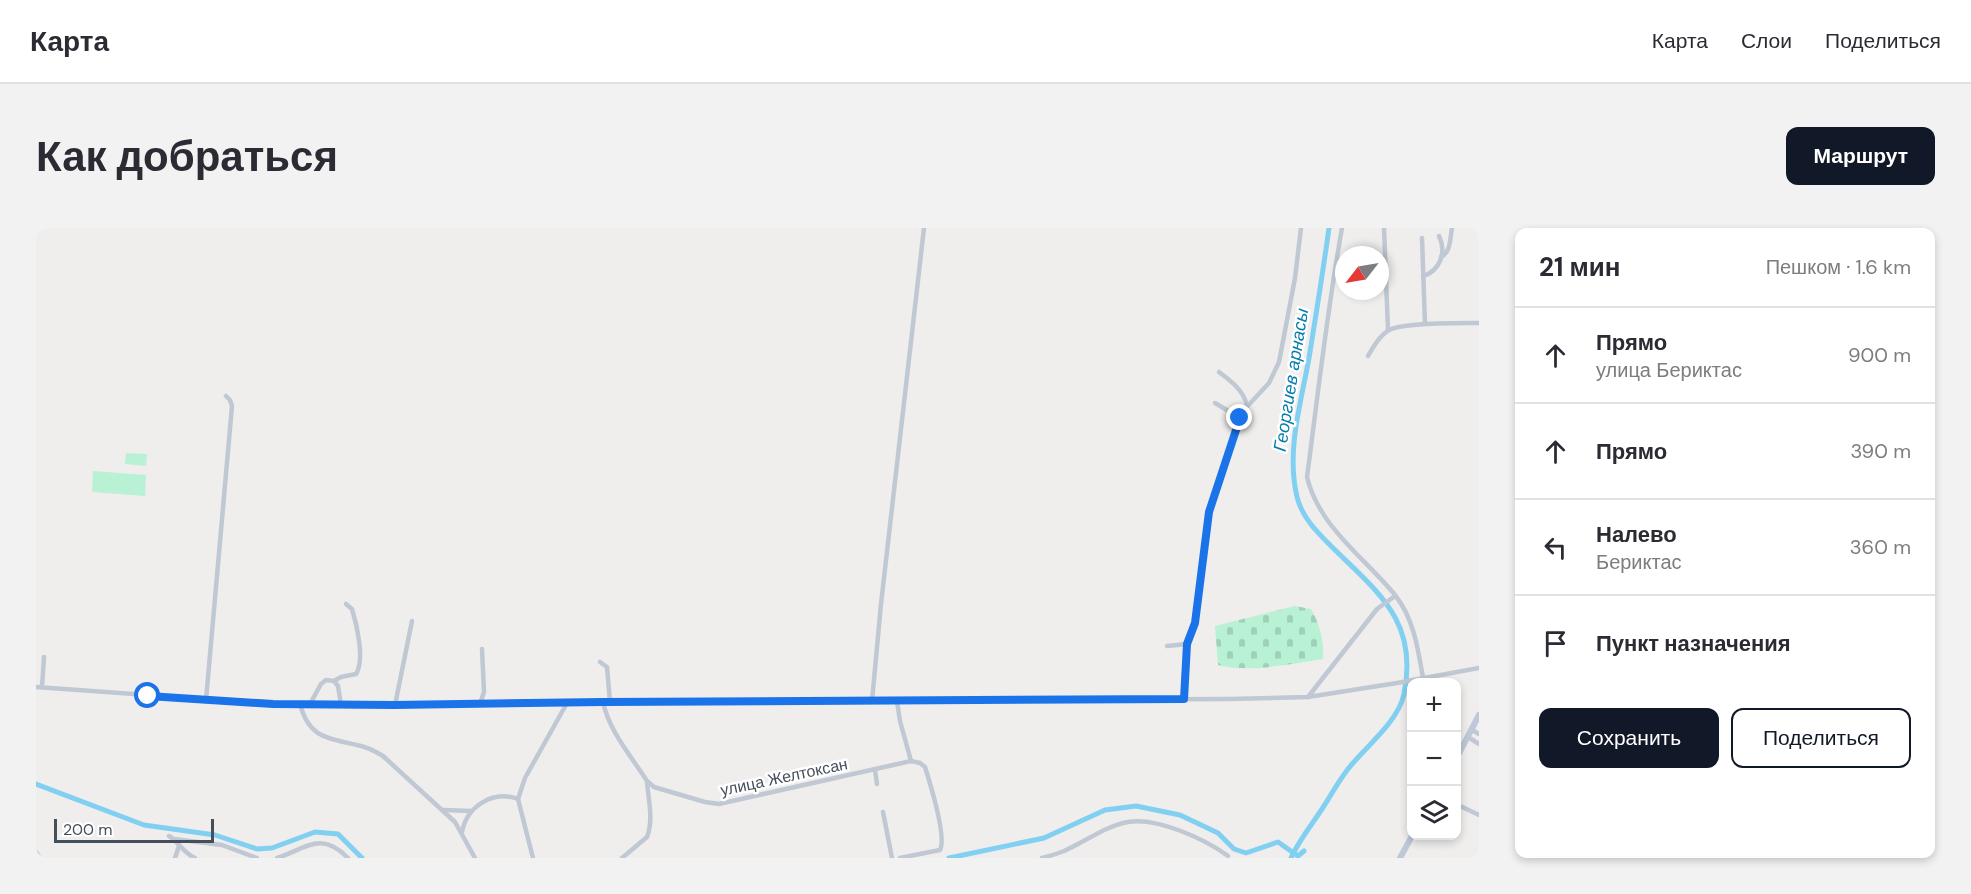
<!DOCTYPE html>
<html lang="ru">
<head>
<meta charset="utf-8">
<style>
	:root { --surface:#fff; --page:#f2f2f3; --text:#2b2b33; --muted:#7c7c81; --line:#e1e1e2; --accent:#111827 }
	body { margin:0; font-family:"DM Sans",sans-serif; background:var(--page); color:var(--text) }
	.controls { position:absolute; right:18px; bottom:18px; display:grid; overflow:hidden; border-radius:12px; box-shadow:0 3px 9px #0003 }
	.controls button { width:54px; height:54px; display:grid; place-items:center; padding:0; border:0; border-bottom:2px solid var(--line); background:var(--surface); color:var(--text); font:30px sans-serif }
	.compass { position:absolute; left:1299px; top:18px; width:54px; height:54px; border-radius:50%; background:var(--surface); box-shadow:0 3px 9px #0003; rotate:239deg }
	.scale { position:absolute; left:18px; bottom:15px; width:160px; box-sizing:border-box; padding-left:6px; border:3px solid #444f5c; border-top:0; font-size:16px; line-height:21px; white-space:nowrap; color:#444f5c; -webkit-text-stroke:4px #fff; paint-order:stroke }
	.stop { position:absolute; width:18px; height:18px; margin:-14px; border:4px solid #1a73e8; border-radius:50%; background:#fff }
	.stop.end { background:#1a73e8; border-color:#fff; box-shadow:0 2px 6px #0008 }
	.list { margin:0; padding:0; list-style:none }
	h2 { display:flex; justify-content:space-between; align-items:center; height:78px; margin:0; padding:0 24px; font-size:26px }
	h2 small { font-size:20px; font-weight:400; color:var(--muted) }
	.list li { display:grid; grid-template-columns:39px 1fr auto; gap:18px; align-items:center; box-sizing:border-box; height:96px; padding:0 24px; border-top:2px solid var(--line) }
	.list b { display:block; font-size:22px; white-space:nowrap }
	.list p { margin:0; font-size:20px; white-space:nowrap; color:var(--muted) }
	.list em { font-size:20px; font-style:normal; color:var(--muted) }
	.actions { display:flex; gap:12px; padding:18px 24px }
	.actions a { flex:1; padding:14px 0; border:2px solid var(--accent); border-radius:12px; text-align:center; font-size:21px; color:var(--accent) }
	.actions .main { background:var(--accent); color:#fff }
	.icon { flex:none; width:33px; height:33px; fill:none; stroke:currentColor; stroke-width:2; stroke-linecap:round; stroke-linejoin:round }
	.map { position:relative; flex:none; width:1443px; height:630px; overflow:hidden; border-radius:12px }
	header { display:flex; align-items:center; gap:36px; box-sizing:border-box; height:84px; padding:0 30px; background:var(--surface); border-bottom:2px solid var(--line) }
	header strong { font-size:28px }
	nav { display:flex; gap:33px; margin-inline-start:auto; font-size:21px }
	.intro { display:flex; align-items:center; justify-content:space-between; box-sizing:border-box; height:144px; padding:0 36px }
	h1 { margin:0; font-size:42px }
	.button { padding:15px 27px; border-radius:12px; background:var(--accent); color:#fff; font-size:21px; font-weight:700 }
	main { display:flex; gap:36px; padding:0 36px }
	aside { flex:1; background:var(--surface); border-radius:12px; box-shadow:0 3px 9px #0003 }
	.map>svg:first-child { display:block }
	.cemetery { fill:url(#cemetery-stones) }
	.green { fill:#b8f1d3 }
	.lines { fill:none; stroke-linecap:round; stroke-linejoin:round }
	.canal { stroke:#82d0f1; stroke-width:5 }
	.street { stroke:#bfc8d3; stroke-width:4.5 }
	.secondary { stroke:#bec8d8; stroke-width:6 }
	.route { stroke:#1a73e8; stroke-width:8 }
	.labels { text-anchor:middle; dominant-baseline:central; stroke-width:5; stroke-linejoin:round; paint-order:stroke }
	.street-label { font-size:16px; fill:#444f5c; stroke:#fff }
	.water-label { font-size:18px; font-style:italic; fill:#047daf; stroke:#fff }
</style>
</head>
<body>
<header>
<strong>Карта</strong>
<nav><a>Карта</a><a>Слои</a><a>Поделиться</a></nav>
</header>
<div class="intro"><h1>Как добраться</h1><a class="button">Маршрут</a></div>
<main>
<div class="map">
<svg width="1443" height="630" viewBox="0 0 1443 630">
	<defs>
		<pattern id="cemetery-stones" width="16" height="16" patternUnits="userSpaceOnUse" patternTransform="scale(1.5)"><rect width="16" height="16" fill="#b8f1d3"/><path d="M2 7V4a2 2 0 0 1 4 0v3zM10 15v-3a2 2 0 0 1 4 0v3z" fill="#9fd0b8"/></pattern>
	</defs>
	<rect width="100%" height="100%" fill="#f0eded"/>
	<path class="cemetery" d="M 1259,378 L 1275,381 C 1284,397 1288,412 1287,431 C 1254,436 1213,445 1182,437 L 1179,398 Z"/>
	<g class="green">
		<path d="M 90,225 L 111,226 L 110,238 L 89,236 Z"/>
		<path d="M 57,243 L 110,247 L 109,268 L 56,264 Z"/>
	</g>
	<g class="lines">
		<g class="canal">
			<path d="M 0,556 L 108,597 L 179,607 L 221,621 L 236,620 L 279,604 L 302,606 L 326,630"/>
			<path d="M 913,630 L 1008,610 L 1069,582 L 1100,578 L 1144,587 L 1182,605 L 1198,621 L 1210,625 L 1242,614 L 1262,628 L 1268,623"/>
			<path d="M 1255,630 C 1262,614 1274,599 1284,584 C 1295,568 1304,549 1317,535 C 1334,515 1362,493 1368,466 C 1383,392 1341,364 1294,317 C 1280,303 1266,289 1261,269 C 1250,223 1265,175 1273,130 C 1280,87 1287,43 1293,0"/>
		</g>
		<g class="street">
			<path d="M 1306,0 C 1291,83 1282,166 1271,249 C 1283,299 1328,329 1359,367 C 1378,391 1382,421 1387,450"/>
			<path d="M 1348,0 L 1352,102"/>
			<path d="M 1386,10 L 1389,96"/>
			<path d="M 1405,29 C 1415,24 1414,10 1416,0"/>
			<path d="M 1387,48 C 1404,43 1411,24 1403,8"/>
			<path d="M 1332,128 C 1337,119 1344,107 1353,102 C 1369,94 1423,95 1443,95"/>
			<path d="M 1183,144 C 1195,153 1207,162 1211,177"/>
			<path d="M 1179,175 L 1204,190"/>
			<path d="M 1131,418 L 1151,416"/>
			<path d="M 564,434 L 571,439 L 574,474"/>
			<path d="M 298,453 L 305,449 L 320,446 C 329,432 321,397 316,381 L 310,376"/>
			<path d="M 0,459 L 237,476 L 362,477 L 719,473 L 1193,471 L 1272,469 L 1361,455 L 1443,440"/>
			<path d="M 6,459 L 8,429"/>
			<path d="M 1272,469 L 1341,381 L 1359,368"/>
			<path d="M 1148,471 L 1151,416 L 1159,395 L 1173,284 L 1206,184 L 1233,155 L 1243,134 L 1259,50 L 1265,0"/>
			<path d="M 170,472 L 196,178 L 194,172 L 190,168"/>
			<path d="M 836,473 L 845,376 L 888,0"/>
			<path d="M 861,473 L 864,493 L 875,533"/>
			<path d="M 567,474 C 573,503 595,528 611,553 L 618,559 L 669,574 L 683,576 L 875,533"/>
			<path d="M 264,476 C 273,510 291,510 321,517 C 331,519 339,523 347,528 L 419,594 L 439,630"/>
			<path d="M 274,476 L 285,456 L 290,452 L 298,453 L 302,458 L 305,477"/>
			<path d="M 444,476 L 448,464 L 446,421"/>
			<path d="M 359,477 L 376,393"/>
			<path d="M 1436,502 L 1443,506"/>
			<path d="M 1432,509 L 1443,516"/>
			<path d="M 839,542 L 841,556"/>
			<path d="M 1420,576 L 1443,587"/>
			<path d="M 408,582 L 435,583"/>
			<path d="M 847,584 L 856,630"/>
			<path d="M 426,604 C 431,578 457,562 482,571"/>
			<path d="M 133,608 C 143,614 147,625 159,630"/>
			<path d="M 138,611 L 186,617 L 221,630"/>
			<path d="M 0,624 L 4,630"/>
			<path d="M 139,630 L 143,618"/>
			<path d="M 241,630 C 270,621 284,602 312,630"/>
			<path d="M 497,630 L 482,571 L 489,550 L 531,475"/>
			<path d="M 586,630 L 611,609 C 618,591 612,571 611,553"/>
			<path d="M 864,630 L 904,622 C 911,609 894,555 889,539 L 884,535 L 875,533"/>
			<path d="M 1006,630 C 1013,628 1021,626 1028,623 C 1049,614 1069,598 1092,594 C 1121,589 1169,611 1192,628"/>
		</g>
		<g class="secondary">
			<path d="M 1420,531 L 1443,487"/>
			<path d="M 1364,630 L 1376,608"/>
		</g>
	</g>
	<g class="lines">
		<path class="route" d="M 112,468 L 237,476 L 358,477 L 567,474 L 1148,471 L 1151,416 L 1159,395 L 1173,284 L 1204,190"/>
	</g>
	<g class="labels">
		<g class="street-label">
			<text transform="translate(748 549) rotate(-12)">улица Желтоксан</text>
		</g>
		<g class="water-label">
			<text transform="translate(1255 152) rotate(-81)">Георгиев арнасы</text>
		</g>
	</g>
</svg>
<div class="controls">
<button>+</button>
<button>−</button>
<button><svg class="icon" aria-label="layers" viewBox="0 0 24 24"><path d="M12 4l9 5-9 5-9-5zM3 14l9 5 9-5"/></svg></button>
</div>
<svg class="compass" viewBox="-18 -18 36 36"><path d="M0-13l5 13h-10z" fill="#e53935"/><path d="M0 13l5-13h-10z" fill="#7c7c81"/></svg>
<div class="scale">200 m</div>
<div class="stop" style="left:112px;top:468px"></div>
<div class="stop end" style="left:1204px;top:190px"></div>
</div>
<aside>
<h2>21 мин<small>Пешком · 1.6 km</small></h2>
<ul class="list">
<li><svg class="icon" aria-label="ahead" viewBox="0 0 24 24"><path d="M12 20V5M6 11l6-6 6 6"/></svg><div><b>Прямо</b><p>улица Бериктас</p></div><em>900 m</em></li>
<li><svg class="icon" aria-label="ahead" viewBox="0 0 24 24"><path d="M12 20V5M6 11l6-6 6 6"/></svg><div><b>Прямо</b></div><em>390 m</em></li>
<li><svg class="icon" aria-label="left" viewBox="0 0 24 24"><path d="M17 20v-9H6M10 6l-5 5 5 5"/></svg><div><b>Налево</b><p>Бериктас</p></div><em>360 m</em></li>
<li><svg class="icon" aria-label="arrive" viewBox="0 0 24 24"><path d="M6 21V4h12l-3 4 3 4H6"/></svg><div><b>Пункт назначения</b></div></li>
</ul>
<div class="actions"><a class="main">Сохранить</a><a>Поделиться</a></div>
</aside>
</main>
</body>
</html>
